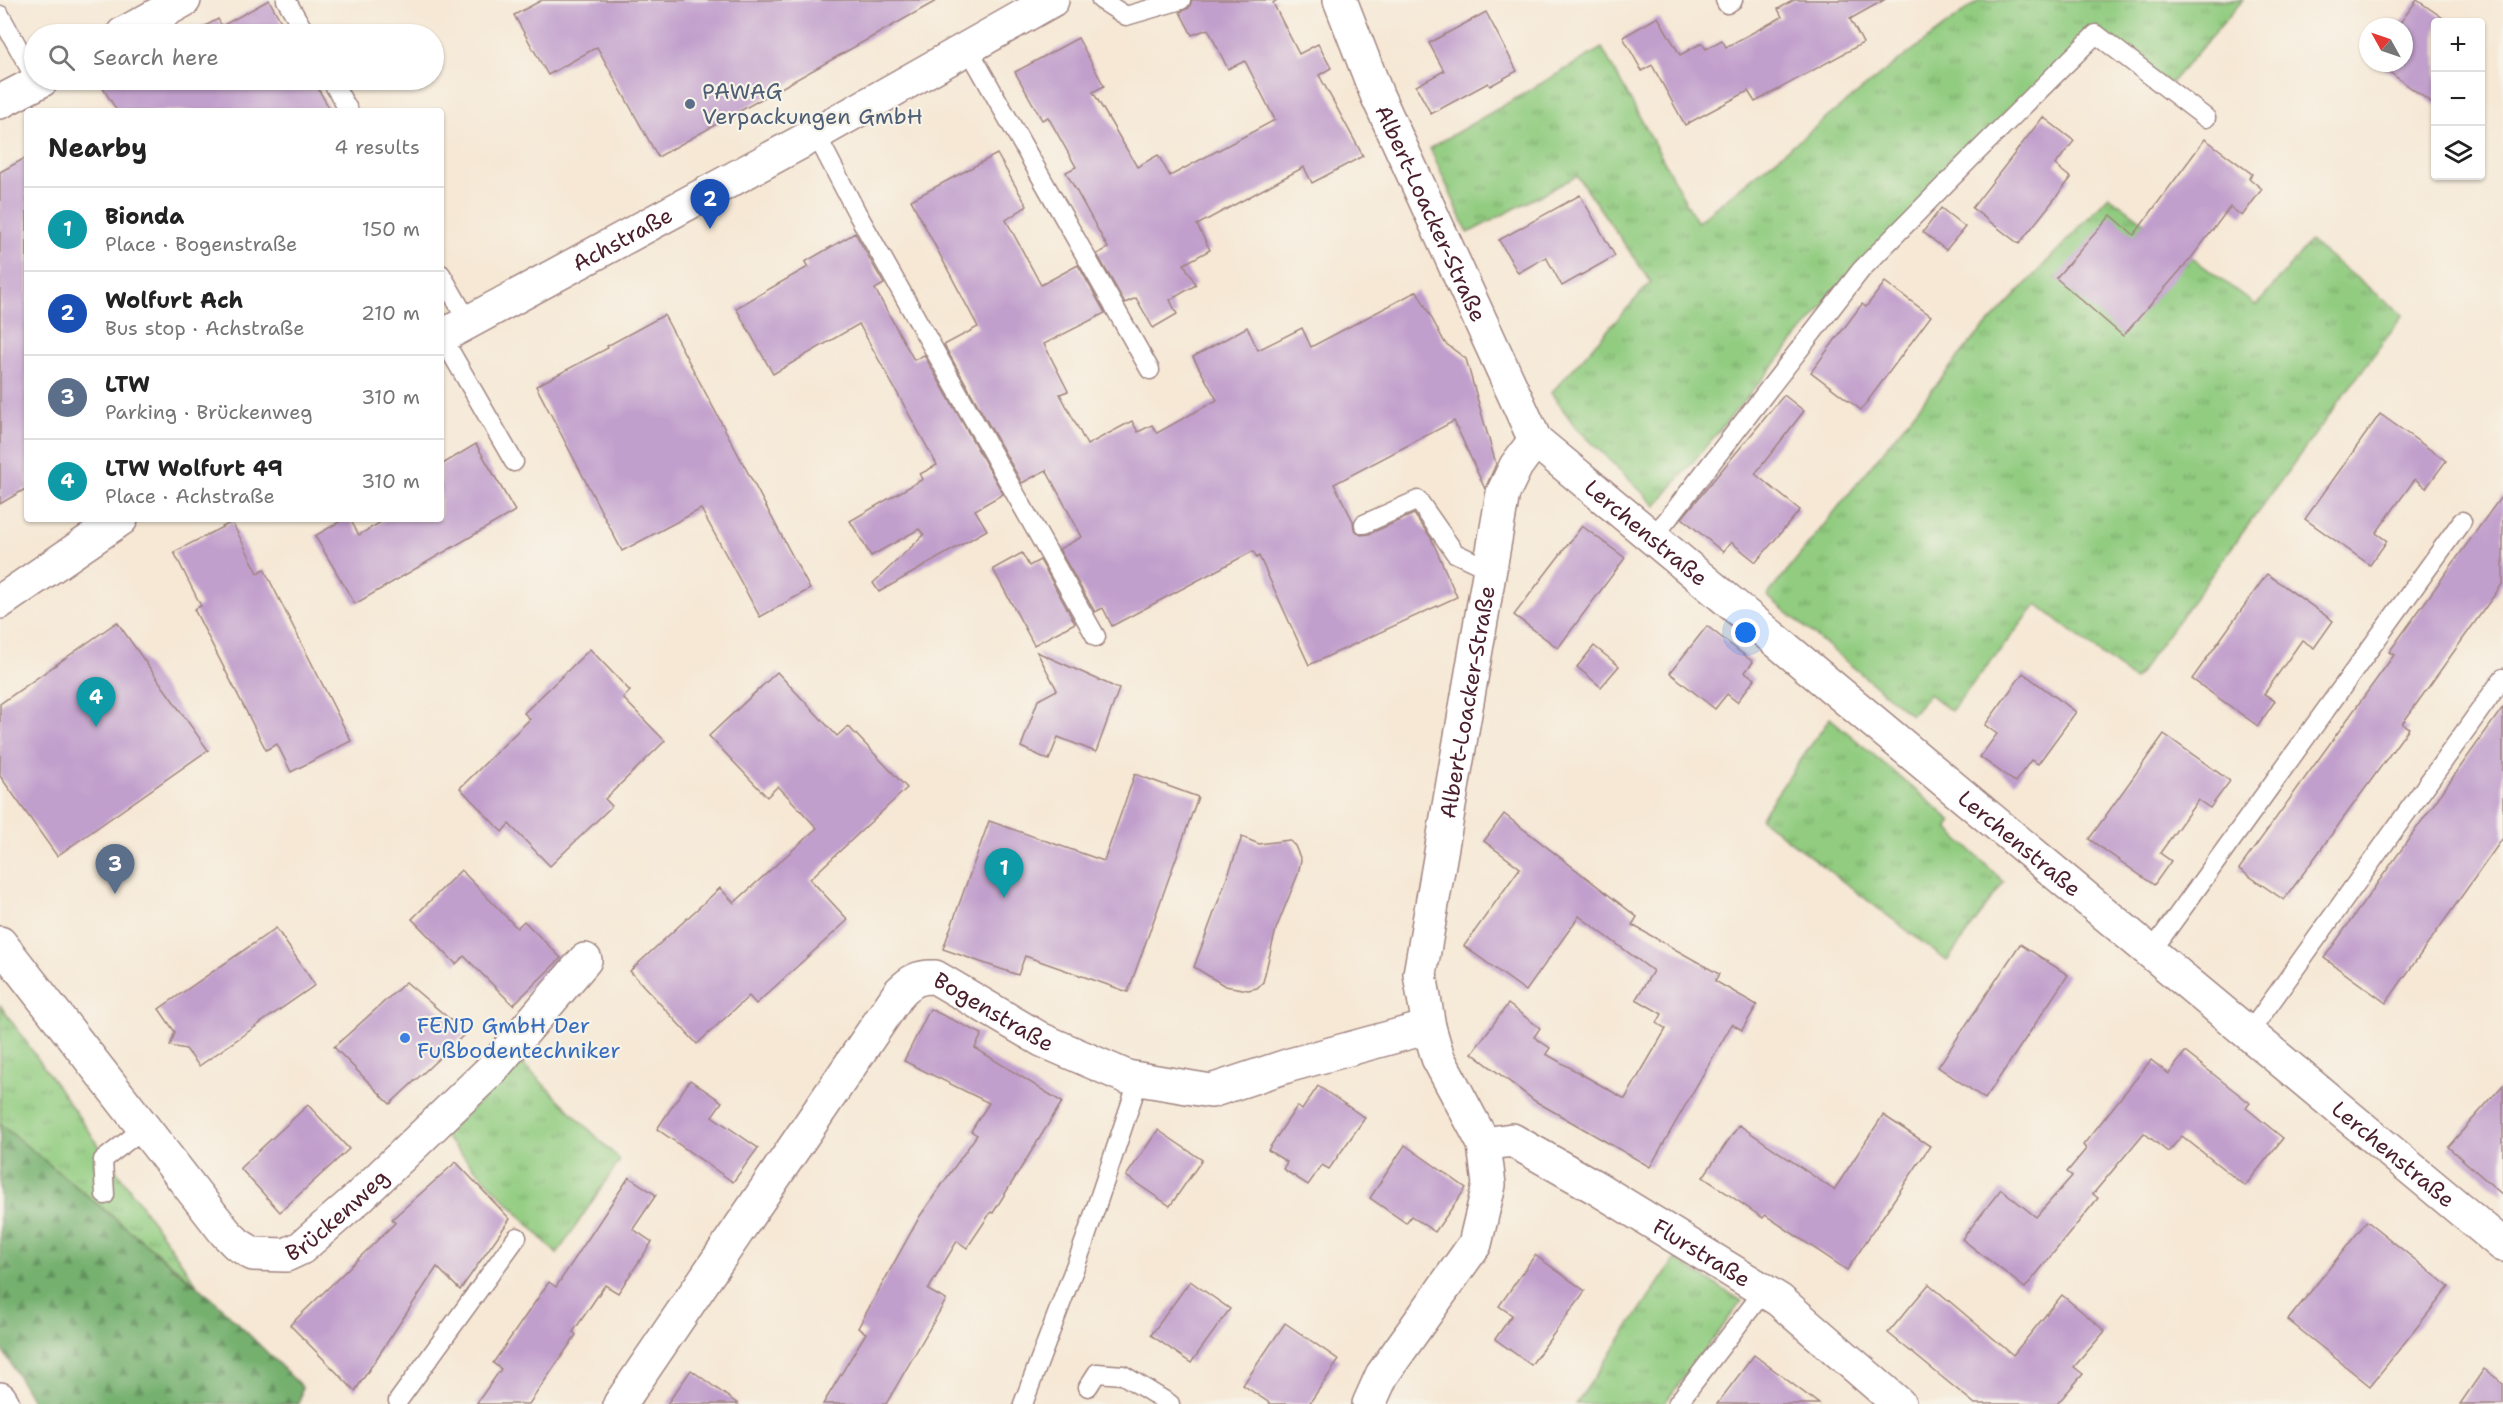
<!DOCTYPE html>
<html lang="en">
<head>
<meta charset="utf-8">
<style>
	:root { --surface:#fff; --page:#f6f6f6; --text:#222; --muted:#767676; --line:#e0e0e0; --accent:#d93025 }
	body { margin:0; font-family:"Shantell Sans",sans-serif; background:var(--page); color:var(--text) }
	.controls { position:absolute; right:18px; top:18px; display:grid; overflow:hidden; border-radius:6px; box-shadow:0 2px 4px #0004 }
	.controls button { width:54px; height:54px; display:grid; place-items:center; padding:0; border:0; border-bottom:2px solid var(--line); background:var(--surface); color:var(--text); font:30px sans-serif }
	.compass { position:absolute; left:2359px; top:18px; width:54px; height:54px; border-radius:50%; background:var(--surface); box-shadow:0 2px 4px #0004; rotate:310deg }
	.you { position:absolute; left:1746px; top:633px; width:21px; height:21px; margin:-15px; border:4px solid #fff; border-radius:50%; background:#1a73e8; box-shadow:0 0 0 9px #1a73e833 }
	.badge { display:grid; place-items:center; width:39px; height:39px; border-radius:50%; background:var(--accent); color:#fff; font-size:20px; font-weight:700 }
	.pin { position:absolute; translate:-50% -50px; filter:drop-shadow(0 2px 3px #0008) }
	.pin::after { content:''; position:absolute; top:32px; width:21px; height:18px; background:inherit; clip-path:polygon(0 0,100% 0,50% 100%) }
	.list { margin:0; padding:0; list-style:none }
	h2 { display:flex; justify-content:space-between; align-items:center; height:78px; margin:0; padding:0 24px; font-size:26px }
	h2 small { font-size:20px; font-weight:400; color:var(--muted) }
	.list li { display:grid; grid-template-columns:39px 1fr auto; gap:18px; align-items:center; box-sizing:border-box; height:84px; padding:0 24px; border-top:2px solid var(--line) }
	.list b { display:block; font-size:22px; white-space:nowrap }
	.list p { margin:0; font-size:20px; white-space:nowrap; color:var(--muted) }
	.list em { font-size:20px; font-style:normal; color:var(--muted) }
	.icon { flex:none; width:33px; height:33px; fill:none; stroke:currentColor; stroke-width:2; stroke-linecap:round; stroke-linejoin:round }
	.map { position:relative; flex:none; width:2503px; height:1404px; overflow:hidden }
	.search { position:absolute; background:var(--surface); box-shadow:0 2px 4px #0004; left:24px; top:24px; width:420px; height:66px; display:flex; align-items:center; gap:15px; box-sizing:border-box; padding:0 21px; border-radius:33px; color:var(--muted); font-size:22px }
	.panel { position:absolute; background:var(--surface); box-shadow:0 2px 4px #0004; left:24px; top:108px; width:420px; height:414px; border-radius:6px }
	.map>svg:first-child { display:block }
	.grass { fill:url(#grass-tufts); stroke:#6e7656; stroke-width:1.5 }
	.forest { fill:url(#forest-firs); stroke:#5f684c; stroke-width:1.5 }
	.building { fill:#c19fcc }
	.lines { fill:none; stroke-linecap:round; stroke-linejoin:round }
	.service-casing { stroke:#a08480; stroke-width:21 }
	.minor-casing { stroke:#a08480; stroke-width:36 }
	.secondary-casing { stroke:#a08480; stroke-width:36 }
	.motorway-casing { stroke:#a08480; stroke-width:36 }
	.service { stroke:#fff; stroke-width:18 }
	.minor { stroke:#fff; stroke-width:33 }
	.secondary { stroke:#fff; stroke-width:33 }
	.motorway { stroke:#fff; stroke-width:33 }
	.service-dot { fill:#5c6f8a; stroke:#f7f3e8; stroke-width:2 }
	.shop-dot { fill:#3f7fe0; stroke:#f7f3e8; stroke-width:2 }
	.labels { text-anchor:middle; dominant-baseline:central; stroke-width:4.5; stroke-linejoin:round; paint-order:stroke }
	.service-label { font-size:22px; fill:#4e5e75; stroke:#f7f3e8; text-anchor:start }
	.street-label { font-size:22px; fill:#4a1f2b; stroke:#f7f3e8 }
	.shop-label { font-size:22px; fill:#366cbe; stroke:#f7f3e8; text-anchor:start }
</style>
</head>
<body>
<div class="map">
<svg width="2503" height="1404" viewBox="0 0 2503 1404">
	<defs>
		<pattern id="grass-tufts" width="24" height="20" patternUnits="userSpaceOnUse" patternTransform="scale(1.5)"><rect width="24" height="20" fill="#91cc80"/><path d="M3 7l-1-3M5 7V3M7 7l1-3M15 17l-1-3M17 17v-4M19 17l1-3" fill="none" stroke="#78a569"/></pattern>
		<pattern id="forest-firs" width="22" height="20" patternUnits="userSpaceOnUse" patternTransform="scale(1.5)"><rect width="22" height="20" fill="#74b06e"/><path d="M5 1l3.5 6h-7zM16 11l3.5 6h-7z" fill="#618f5b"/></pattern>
	</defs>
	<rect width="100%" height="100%" fill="#f7f3e8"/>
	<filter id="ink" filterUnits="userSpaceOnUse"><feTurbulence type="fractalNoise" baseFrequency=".0167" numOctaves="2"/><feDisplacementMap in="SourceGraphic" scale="12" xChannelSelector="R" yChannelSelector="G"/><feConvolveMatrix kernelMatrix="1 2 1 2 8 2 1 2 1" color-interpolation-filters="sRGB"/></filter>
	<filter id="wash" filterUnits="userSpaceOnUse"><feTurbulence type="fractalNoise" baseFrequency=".008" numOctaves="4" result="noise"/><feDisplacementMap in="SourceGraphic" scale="24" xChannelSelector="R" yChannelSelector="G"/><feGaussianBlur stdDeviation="1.35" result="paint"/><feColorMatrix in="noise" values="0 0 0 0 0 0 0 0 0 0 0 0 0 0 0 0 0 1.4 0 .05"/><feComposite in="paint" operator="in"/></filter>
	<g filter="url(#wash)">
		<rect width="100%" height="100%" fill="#f6e8d5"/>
		<g class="grass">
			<path d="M 1980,0 L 2243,0 L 2170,84 L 2097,34 L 1857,266 L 1656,506 L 1575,426 L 1551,393 L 1651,282 L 1577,176 L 1468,233 L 1430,148 L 1602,48 L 1697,222 L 1885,71 Z"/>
			<path d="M 2109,196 L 2257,306 L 2310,241 L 2403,315 L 2134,680 L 2037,604 L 1951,711 L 1929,694 L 1911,715 L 1767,596 L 1969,344 Z"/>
			<path d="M 1830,718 L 1952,821 L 1947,828 L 2004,882 L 1947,961 L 1760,818 Z"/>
			<path d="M 0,1005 L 198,1286 L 0,1124 Z"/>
			<path d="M 522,1063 L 620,1160 L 557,1254 L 443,1135 Z"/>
			<path d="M 1675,1259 L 1742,1301 L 1664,1404 L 1576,1404 Z"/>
		</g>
		<path class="forest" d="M 0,1124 L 216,1302 L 302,1387 L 299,1404 L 34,1404 L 0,1345 Z"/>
		<g id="blocks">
			<g class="building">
				<path d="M 269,0 L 288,34 L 191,34 L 218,19 L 222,26 Z"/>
				<path d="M 542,0 L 938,0 L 658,157 L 597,47 L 548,75 L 514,15 Z"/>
				<path d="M 1192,0 L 1277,0 L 1273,3 L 1299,54 L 1318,44 L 1331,68 L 1319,75 L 1363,156 L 1312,183 L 1304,167 L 1197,225 L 1210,250 L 1184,264 L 1196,285 L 1170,300 L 1177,314 L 1153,328 L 1136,298 L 1125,303 L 1097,254 L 1108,248 L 1066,172 L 1076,167 L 1048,117 L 1042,120 L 1015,72 L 1078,38 L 1104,86 L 1093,92 L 1137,167 L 1158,155 L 1170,176 L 1275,120 L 1245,61 L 1228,69 L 1208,29 L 1192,35 L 1180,12 L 1189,8 Z"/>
				<path d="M 1794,0 L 1884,0 L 1850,19 L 1863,43 L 1755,102 L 1748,91 L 1685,125 L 1652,65 L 1642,71 L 1623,37 L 1658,17 L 1680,55 L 1702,43 L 1706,49 L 1722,40 L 1726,47 L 1782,17 L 1778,9 Z"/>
				<path d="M 2417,0 L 2443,18 L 2440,22 L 2436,22 L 2436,106 L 2377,63 L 2404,63 L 2404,27 L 2397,27 Z"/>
				<path d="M 1486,12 L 1517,71 L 1490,86 L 1488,83 L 1431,114 L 1416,86 L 1444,71 L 1429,43 Z"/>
				<path d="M 111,80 L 313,80 L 331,111 L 117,111 L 101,85 Z"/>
				<path d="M 2043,117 L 2074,141 L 2055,165 L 2071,178 L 2019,244 L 1972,208 Z"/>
				<path d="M 2205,139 L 2252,174 L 2249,178 L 2262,189 L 2242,216 L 2230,207 L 2192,257 L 2123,336 L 2056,278 L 2111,215 L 2134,235 Z"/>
				<path d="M 997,154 L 1027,206 L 1006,220 L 1041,285 L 1078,265 L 1105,313 L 1044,344 L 1068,391 L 1060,394 L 1087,445 L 1132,421 L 1138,432 L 1152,425 L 1157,433 L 1217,400 L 1193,357 L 1247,327 L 1258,350 L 1302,328 L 1311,347 L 1417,291 L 1445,343 L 1466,359 L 1496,464 L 1485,489 L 1454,421 L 1334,484 L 1353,521 L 1354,529 L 1361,535 L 1369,534 L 1414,514 L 1431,538 L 1457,597 L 1309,665 L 1259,556 L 1257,558 L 1253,551 L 1112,626 L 1103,608 L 1095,612 L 1059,549 L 1082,537 L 1046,470 L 1022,483 L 944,345 L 978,327 L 911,200 Z"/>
				<path d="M 27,157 L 27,488 L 0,504 L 0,172 Z"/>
				<path d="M 1580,195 L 1615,256 L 1562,286 L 1546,257 L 1518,273 L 1499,240 Z"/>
				<path d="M 1941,208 L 1965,227 L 1946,250 L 1923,232 Z"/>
				<path d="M 855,233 L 884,284 L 875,289 L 914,360 L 924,355 L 1003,494 L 975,510 L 987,530 L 879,592 L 873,583 L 924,535 L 919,529 L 871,556 L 850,521 L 923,479 L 920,474 L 937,465 L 859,324 L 773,374 L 736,308 L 808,267 L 805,262 Z"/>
				<path d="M 1885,282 L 1931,316 L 1861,410 L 1811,372 L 1862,304 L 1866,307 Z"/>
				<path d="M 664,315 L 810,589 L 760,617 L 701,509 L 622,551 L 536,386 L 608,348 L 607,346 Z"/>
				<path d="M 1784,395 L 1804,411 L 1755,474 L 1800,510 L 1756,562 L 1731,542 L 1723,552 L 1682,518 Z"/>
				<path d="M 2380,414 L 2446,461 L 2426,488 L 2415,479 L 2376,533 L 2387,541 L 2370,565 L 2305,519 Z"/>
				<path d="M 476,444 L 515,511 L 355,604 L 315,536 L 344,519 L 350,519 L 359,535 L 386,519 L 441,519 L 441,465 Z"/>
				<path d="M 2503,494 L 2503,583 L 2402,724 L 2409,728 L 2284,900 L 2239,869 L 2394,655 L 2389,652 Z"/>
				<path d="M 232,522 L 258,573 L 264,569 L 351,741 L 291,772 L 277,744 L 266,750 L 194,609 L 201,606 L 174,552 Z"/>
				<path d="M 1582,526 L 1625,558 L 1558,648 L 1514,615 Z"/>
				<path d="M 1022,553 L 1029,566 L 1040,560 L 1075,623 L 1034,645 L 993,569 Z"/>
				<path d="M 2267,574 L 2333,621 L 2314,648 L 2302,640 L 2264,694 L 2275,701 L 2258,726 L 2192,679 Z"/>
				<path d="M 117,622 L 208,750 L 57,856 L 0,776 L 0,704 Z"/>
				<path d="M 1707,626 L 1753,662 L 1745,672 L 1755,679 L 1737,702 L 1727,694 L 1715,709 L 1670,673 Z"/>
				<path d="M 1594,646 L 1619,666 L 1601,687 L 1577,667 Z"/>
				<path d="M 590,649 L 630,691 L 623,698 L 665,741 L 605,799 L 612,806 L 550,866 L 509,824 L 502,832 L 460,788 L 530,719 L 524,713 Z"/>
				<path d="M 1037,652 L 1119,689 L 1096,752 L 1058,737 L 1049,760 L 1021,747 L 1038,700 L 1057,690 Z"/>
				<path d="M 777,672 L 837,736 L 848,726 L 907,788 L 810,879 L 848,920 L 756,1004 L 749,996 L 697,1044 L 630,971 L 720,888 L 734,903 L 817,828 L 778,786 L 767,797 L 709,736 Z"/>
				<path d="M 2023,673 L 2076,712 L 2038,764 L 2031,760 L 2015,782 L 1980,757 L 1997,734 L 1985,725 Z"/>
				<path d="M 2503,707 L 2503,838 L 2386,1003 L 2324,958 Z"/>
				<path d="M 2164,734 L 2230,781 L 2210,808 L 2198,800 L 2160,853 L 2171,861 L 2154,885 L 2089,839 Z"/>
				<path d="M 1135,774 L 1198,797 L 1128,992 L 1025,956 L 1018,975 L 943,949 L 989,821 L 1104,861 Z"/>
				<path d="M 1504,814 L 1637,917 L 1632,925 L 1719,974 L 1715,981 L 1757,1005 L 1742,1030 L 1732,1024 L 1650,1167 L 1535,1101 L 1472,1053 L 1508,1004 L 1540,1028 L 1534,1037 L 1550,1048 L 1546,1054 L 1625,1099 L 1666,1029 L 1657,1023 L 1662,1014 L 1636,999 L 1653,971 L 1579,916 L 1526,991 L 1464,946 L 1520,868 L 1484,841 Z"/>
				<path d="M 1242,837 L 1259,844 L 1289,840 L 1295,846 L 1301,860 L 1298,874 L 1276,929 L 1263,982 L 1257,988 L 1248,990 L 1225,986 L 1194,967 Z"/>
				<path d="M 461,870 L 517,928 L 524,921 L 561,958 L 513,1005 L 464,956 L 456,964 L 412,919 Z"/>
				<path d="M 276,928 L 315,985 L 199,1066 L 186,1049 L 170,1046 L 175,1032 L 159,1009 Z"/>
				<path d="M 2020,944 L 2068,975 L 1985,1099 L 1938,1067 Z"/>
				<path d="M 406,982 L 466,1033 L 390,1104 L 334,1047 Z"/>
				<path d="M 930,1009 L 982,1034 L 975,1048 L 1062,1102 L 993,1213 L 991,1212 L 967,1248 L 957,1241 L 928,1290 L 946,1300 L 886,1404 L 823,1404 L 866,1333 L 858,1328 L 920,1216 L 977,1135 L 971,1131 L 989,1103 L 904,1061 Z"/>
				<path d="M 2185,1052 L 2250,1103 L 2246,1108 L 2283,1138 L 2245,1186 L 2182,1136 L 2168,1152 L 2144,1133 L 2093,1194 L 2098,1198 L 2025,1288 L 1962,1239 L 2001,1189 L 2036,1217 L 2072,1176 L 2067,1172 L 2086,1149 L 2083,1145 L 2151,1060 L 2169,1074 Z"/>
				<path d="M 690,1080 L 722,1102 L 712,1116 L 758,1148 L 733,1182 L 657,1129 Z"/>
				<path d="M 2503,1085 L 2503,1195 L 2448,1147 Z"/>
				<path d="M 1318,1086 L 1365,1118 L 1329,1169 L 1322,1165 L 1308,1185 L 1283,1169 L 1287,1162 L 1268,1150 L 1297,1106 L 1302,1110 Z"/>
				<path d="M 308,1105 L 349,1149 L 280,1212 L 240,1168 Z"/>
				<path d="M 1883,1115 L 1930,1146 L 1847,1270 L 1765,1215 L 1763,1218 L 1703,1177 L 1739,1125 L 1834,1190 Z"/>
				<path d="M 1158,1130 L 1202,1160 L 1170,1206 L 1126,1176 Z"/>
				<path d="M 1405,1145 L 1466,1188 L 1435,1232 L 1411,1216 L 1406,1223 L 1370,1198 Z"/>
				<path d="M 456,1162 L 510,1219 L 460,1290 L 437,1267 L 355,1391 L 290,1325 L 395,1223 L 392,1219 Z"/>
				<path d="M 629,1177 L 656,1195 L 633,1229 L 652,1242 L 618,1293 L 605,1285 L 573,1332 L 576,1335 L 529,1404 L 476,1404 L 501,1369 L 493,1363 L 549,1282 L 556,1287 Z"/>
				<path d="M 2367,1221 L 2449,1287 L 2370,1386 L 2288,1320 Z"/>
				<path d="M 1535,1255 L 1585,1291 L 1531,1365 L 1495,1339 L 1512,1315 L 1499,1306 Z"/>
				<path d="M 1190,1281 L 1230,1309 L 1191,1363 L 1151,1335 Z"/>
				<path d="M 1929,1284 L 2013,1355 L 2062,1295 L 2105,1331 L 2074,1367 L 2083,1374 L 2057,1404 L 1975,1404 L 1888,1333 Z"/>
				<path d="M 1285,1323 L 1339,1360 L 1309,1404 L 1271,1404 L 1243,1385 Z"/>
				<path d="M 1754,1355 L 1819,1404 L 1717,1404 Z"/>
				<path d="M 2484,1369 L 2503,1383 L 2503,1404 L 2460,1404 Z"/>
				<path d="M 691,1370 L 738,1404 L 667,1404 Z"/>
			</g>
		</g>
	</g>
	<g filter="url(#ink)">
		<use href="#blocks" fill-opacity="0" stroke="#a08480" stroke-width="1.5"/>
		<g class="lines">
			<g class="service-casing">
				<g id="service">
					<path d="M 286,0 L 306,34"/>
					<path d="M 1101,0 L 1126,16 L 1181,0"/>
					<path d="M 1725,0 L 1727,4 L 1733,0"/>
					<path d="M 0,15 L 34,76"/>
					<path d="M 968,48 L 1150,370"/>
					<path d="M 331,80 L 349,111"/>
					<path d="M 816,134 L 857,213 L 1096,637"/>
					<path d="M 441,274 L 469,323"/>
					<path d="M 442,337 L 514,462"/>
					<path d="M 1364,524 L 1418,500 L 1455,553 L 1489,569"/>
					<path d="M 1651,538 L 1667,520 L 1861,270 L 1974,155 L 2096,34 L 2206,118"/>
					<path d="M 2151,952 L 2462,521"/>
					<path d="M 2249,1033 L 2503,678"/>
					<path d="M 105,1195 L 103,1160 L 144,1128"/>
					<path d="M 1088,1387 L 1097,1373 L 1123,1375 L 1170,1404"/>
					<path d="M 398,1401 L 517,1237"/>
					<path d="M 1023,1404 L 1084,1243 L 1139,1079"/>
					<path d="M 1677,1404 L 1764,1291"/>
				</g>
			</g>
			<g class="minor-casing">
				<g id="minor">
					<path id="s1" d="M 1340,0 L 1377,95 L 1535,440 L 2503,1245"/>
					<path d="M 123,34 L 184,0"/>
					<path d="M 0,102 L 42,80"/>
					<path id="s2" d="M 0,943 L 225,1232 L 237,1244 L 253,1254 L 286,1255 L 301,1248 L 357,1199 L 491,1070 L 585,960"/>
					<path id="s3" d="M 1484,1144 L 1512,1140 L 1595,1187 L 1779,1300 L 1899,1404"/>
					<path id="s4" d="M 620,1404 L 900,992 C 911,981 919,976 935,977 L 1042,1040 L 1127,1077 L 1211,1091 L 1290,1065 L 1429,1027"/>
					<path id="s5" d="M 1369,1404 L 1382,1375 L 1475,1244 L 1489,1185 L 1484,1144 L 1438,1058 L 1429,1027 L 1420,974 L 1503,493 L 1516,466 L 1535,440"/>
				</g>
			</g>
			<g class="secondary-casing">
				<g id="secondary">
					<path id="s6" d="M 441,337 L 816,134 L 1052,0"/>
					<path d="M 0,602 L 121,519"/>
				</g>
			</g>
			<g class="motorway-casing">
				<path id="motorway" d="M 0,1399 L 3,1404"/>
			</g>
			<use href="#service" class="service"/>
			<use href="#minor" class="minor"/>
			<use href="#secondary" class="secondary"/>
			<use href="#motorway" class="motorway"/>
		</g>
	</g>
	<circle class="service-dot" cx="690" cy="104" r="6"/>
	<circle class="shop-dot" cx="405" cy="1038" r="6"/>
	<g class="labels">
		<g class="service-label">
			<text x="702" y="91">PAWAG<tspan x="702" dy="25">Verpackungen GmbH</tspan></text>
		</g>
		<g class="street-label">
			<text stroke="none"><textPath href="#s1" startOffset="232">Albert-Loacker-Straße</textPath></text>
			<text stroke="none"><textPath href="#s6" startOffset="206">Achstraße</textPath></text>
			<text stroke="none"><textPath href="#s1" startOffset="626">Lerchenstraße</textPath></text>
			<text stroke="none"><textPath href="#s5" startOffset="754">Albert-Loacker-Straße</textPath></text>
			<text stroke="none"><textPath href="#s1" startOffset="1112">Lerchenstraße</textPath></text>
			<text stroke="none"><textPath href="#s4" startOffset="606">Bogenstraße</textPath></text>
			<text stroke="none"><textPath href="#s1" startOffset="1598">Lerchenstraße</textPath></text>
			<text stroke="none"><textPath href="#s2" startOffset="500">Brückenweg</textPath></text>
			<text stroke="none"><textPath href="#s3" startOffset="249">Flurstraße</textPath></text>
		</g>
		<g class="shop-label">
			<text x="417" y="1025">FEND GmbH Der<tspan x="417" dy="25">Fußbodentechniker</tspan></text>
		</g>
	</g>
</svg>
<div class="controls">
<button>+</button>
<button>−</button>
<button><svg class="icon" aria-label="layers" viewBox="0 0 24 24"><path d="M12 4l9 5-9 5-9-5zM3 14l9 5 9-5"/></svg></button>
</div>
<svg class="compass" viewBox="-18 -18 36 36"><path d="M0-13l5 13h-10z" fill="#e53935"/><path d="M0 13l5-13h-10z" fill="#767676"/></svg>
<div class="you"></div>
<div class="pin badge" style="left:1004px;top:898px;background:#0f9aa8">1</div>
<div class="pin badge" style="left:710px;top:229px;background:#1a4fb4">2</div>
<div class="pin badge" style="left:115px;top:894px;background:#5c6f8a">3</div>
<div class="pin badge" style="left:96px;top:727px;background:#0f9aa8">4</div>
<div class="search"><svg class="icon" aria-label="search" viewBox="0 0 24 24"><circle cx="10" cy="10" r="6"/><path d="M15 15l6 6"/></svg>Search here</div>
<section class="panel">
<h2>Nearby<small>4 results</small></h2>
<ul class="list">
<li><span class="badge" style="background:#0f9aa8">1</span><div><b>Bionda</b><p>Place · Bogenstraße</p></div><em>150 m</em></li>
<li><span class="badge" style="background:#1a4fb4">2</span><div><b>Wolfurt Ach</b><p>Bus stop · Achstraße</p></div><em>210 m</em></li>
<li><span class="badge" style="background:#5c6f8a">3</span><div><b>LTW</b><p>Parking · Brückenweg</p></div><em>310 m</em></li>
<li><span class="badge" style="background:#0f9aa8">4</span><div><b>LTW Wolfurt 49</b><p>Place · Achstraße</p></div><em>310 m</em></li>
</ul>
</section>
</div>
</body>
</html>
